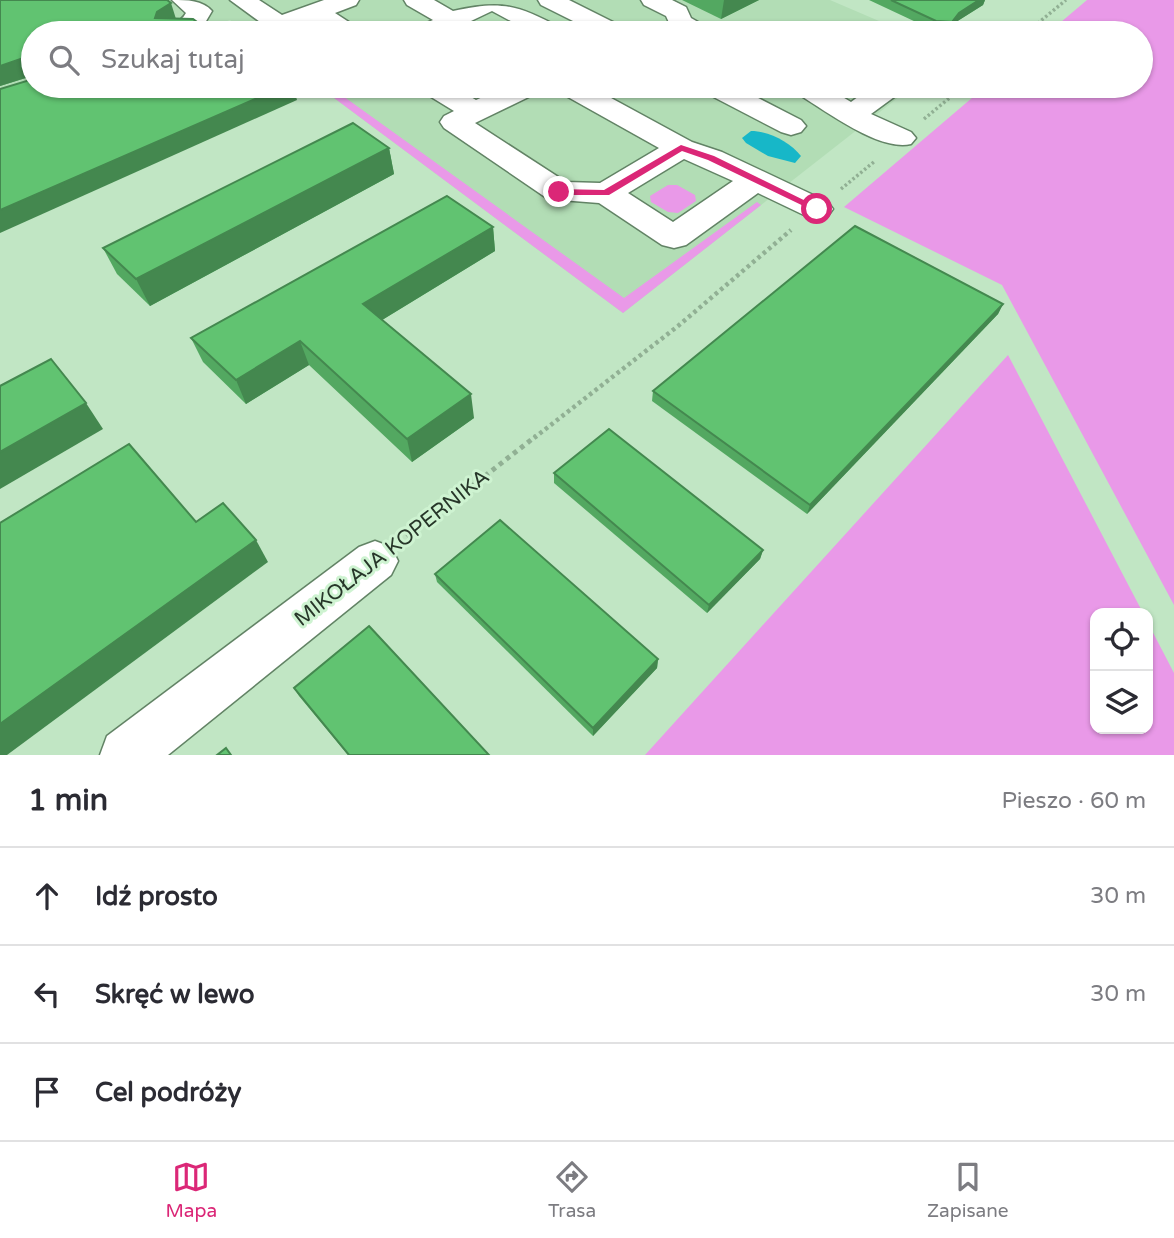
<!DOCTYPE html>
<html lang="pl">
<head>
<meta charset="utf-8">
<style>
	:root { --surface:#fff; --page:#f2f2f3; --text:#2b2b33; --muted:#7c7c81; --line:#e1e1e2; --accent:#db2777 }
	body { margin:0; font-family:"Varela Round",sans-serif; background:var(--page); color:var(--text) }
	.controls { position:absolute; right:21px; bottom:21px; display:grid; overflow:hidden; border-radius:14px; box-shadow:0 2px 5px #0004 }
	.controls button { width:63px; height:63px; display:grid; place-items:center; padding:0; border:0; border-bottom:2px solid var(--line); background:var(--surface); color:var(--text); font:35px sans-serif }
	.stop { position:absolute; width:21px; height:21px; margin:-16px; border:5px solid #db2777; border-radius:50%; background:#fff }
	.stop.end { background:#db2777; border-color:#fff; box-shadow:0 2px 7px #0008 }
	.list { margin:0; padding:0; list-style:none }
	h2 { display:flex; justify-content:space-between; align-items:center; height:91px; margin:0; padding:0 28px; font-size:30px }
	h2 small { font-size:23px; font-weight:400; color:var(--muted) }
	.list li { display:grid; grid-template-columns:46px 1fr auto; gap:21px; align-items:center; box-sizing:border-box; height:98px; padding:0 28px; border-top:2px solid var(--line) }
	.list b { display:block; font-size:26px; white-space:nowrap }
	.list em { font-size:23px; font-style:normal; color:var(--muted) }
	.icon { flex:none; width:38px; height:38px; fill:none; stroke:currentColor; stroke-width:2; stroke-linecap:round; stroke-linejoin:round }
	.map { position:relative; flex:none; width:1174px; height:755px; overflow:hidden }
	.search { position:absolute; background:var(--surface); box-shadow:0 2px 5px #0004; left:21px; right:21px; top:21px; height:77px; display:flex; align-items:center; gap:18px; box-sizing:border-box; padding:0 24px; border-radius:38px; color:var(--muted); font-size:26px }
	.sheet { height:385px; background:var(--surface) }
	nav { display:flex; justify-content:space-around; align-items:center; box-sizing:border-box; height:98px; border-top:2px solid var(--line); background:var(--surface); font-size:19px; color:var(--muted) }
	nav a { display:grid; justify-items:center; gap:4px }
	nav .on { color:var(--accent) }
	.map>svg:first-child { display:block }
	.built { fill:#b2ddb5 }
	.green { fill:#e999e8 }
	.water { fill:#17b7c8 }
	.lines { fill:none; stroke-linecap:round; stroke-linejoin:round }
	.minor-casing { stroke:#628365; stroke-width:3 }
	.path-far2 { stroke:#91b094; stroke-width:3.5; stroke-dasharray:2.5 2.5; stroke-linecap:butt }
	.path-far1 { stroke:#91b094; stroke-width:4.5; stroke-dasharray:3.5 3.5; stroke-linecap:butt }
	.path { stroke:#91b094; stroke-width:5; stroke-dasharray:4.5 4.5; stroke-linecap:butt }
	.minor { fill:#fff; fill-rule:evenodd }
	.wall { fill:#53a861 }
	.shaded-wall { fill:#44884f }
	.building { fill:#61c371; stroke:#44884f; stroke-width:2 }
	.route { fill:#db2777 }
	.labels { text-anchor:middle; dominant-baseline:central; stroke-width:6; stroke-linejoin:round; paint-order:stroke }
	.street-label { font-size:21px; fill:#273629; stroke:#cef3d1 }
</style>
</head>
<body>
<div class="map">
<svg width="1174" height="755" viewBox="0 0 1174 755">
	<rect width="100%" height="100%" fill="#c1e6c4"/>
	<g class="built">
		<path d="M 0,0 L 830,0 L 907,33 L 248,33 L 230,20 L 195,33 L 33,33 L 33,86 L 0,107 Z"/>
		<path d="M 318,86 L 913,86 L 623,313 Z"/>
	</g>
	<g class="green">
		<path d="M 1087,0 L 1174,0 L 1174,605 L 1002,285 L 844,207 L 986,86 L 1141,86 L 1141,33 L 1048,33 Z"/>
		<path d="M 318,86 L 329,86 L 624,298 L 757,202 L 761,205 L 623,313 Z"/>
		<path d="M 668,185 L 677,185 L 695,195 L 696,201 L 678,213 L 668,212 L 651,202 L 650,196 Z"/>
		<path d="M 1008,355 L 1143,613 L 1095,613 L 1095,729 L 1148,729 L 1148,623 L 1174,673 L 1174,755 L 645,755 Z"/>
	</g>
	<path class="water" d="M 751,131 C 769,131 790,142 801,156 L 795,163 L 768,156 L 746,143 L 742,138 Z"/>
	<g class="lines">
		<g class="minor-casing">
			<g id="minor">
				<path d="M 172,0 C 188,0 202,0 212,11 L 199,33 L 163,33 C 169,24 180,24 186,13 Z"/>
				<path d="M 230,0 L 259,0 L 282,15 L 324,0 L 359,0 L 356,5 L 335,13 L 358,28 L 362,33 L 332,33 L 313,21 L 280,33 L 271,30 Z"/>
				<path d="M 404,0 L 434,0 L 453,11 C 502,0 517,5 561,28 L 565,33 L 533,33 L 492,11 L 471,21 L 482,30 L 480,33 L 456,33 L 451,30 L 444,33 L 411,33 L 415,28 L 433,20 L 407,5 Z"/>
				<path d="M 538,0 L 569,0 L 625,28 L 629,33 L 597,33 L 541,5 Z"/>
				<path d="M 641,0 L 672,0 L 686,7 L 691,18 L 705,26 L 709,31 L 707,33 L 681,33 L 671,27 L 666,16 L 644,5 Z"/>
				<path d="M 419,86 L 452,86 L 476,100 L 507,86 L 543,86 L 539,92 L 475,123 L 566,182 L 600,183 L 659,148 L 559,92 L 555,86 L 589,86 L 692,142 L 722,152 L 828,202 L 833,209 L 828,216 L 817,219 L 806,216 L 758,193 L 686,245 L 674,248 L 662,245 L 599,203 L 548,199 L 444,128 L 440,122 L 444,116 L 454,111 L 423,92 ZM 684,159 L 733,181 L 673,222 L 628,193 Z"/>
				<path d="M 700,86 L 735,86 L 801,120 L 806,126 L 801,132 L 791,135 L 781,132 L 704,92 Z"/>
				<path d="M 791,86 L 824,86 L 851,102 L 873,86 L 905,86 L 901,92 L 871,114 L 911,132 L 916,138 L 911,144 C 879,152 823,109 795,92 Z"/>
				<path d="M 375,541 L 391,547 L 398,561 L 391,575 L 168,755 L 100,755 L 107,736 L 359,547 Z"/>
			</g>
		</g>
		<g class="path-far2">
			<path d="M 1026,33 L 1066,0"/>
			<path d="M 924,119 L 964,86"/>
			<path d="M 841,189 L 875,161"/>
		</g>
		<path class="path-far1" d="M 534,438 L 678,326 L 791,230"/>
		<path class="path" d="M 407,537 L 536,436"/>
		<use href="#minor" class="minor"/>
	</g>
	<g class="wall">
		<path d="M 0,0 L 176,19 L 208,30 L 33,33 L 33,79 L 32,76 L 0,86 Z"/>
		<path d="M 682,0 L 759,0 L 721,19 Z"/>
		<path d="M 869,0 L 985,0 L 983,5 L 956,22 L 949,32 L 933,30 Z"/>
		<path d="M 389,148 L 394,174 L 150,306 L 117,274 L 103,248 Z"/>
		<path d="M 493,227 L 495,251 L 382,320 L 474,418 L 412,462 L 309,365 L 246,404 L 203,362 L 191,338 Z"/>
		<path d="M 1003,304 L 998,314 L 807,514 L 652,401 L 653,391 Z"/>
		<path d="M 554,473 L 763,550 L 760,559 L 707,613 L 554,483 Z"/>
		<path d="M 435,574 L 658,659 L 657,668 L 593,736 L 437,582 Z"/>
		<path d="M 294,688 L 489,755 L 348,755 L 299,696 Z"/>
	</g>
	<g class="shaded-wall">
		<path d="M 724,0 L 759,0 L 721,19 Z"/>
		<path d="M 979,0 L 985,0 L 983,5 L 956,22 L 949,32 L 952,22 L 959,13 Z"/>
		<path d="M 171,3 L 176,19 L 155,18 L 157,12 Z"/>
		<path d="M 23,58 L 32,76 L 0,86 L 0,66 Z"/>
		<path d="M 285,86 L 293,86 L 297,100 L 0,233 L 0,210 Z"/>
		<path d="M 389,148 L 394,174 L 150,306 L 136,279 Z"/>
		<path d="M 493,227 L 495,251 L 369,328 L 363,304 Z"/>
		<path d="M 1003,304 L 998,314 L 807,514 L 810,505 Z"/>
		<path d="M 300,341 L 309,365 L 246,404 L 236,380 Z"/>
		<path d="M 471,394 L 474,418 L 412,462 L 407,439 Z"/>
		<path d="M 86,403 L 103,429 L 0,489 L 0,452 Z"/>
		<path d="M 256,540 L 268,562 L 7,755 L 0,755 L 0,724 Z"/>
		<path d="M 763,550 L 760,559 L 707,613 L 709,605 Z"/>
		<path d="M 658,659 L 657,668 L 593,736 L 593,728 Z"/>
	</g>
	<g class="building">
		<path d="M 0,0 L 167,0 L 171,3 L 157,12 L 155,18 L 193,19 L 208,30 L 214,27 L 223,33 L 33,33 L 33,66 L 27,66 L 27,61 L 23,58 L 0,66 Z"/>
		<path d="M 891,0 L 979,0 L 959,13 L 952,22 L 936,21 Z"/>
		<path d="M 33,79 L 33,86 L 285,86 L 0,210 L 0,89 Z"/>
		<path d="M 353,123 L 389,148 L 136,279 L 103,248 Z"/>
		<path d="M 447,196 L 493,227 L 363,304 L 471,394 L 407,439 L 300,341 L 236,380 L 191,338 Z"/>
		<path d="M 855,226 L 1003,304 L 810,505 L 653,391 Z"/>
		<path d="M 51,359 L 86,403 L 0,452 L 0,386 Z"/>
		<path d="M 609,429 L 763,550 L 709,605 L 554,473 Z"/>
		<path d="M 129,444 L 196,522 L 223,503 L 256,540 L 0,724 L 0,523 Z"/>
		<path d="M 500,520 L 658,659 L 593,728 L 435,574 Z"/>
		<path d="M 369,626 L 489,755 L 349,755 L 294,688 Z"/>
		<path d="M 226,748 L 231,755 L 217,755 Z"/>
	</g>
	<path class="route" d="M 681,145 L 714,156 L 822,209 L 814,211 L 708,160 L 682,151 L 609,195 L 559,195 L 554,192 L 559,189 L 604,190 Z"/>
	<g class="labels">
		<g class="street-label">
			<text transform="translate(392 548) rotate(-38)">MIKOŁAJA KOPERNIKA</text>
		</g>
	</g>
</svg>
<div class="controls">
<button><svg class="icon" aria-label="locate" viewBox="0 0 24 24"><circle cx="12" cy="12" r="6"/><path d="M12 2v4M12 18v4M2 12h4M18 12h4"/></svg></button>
<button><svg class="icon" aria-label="layers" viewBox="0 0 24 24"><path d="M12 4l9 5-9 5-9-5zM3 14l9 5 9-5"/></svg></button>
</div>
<div class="stop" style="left:817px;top:209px"></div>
<div class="stop end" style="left:559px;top:192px"></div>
<div class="search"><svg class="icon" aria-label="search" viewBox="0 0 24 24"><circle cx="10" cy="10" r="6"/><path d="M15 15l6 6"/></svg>Szukaj tutaj</div>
</div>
<section class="sheet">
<h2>1 min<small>Pieszo · 60 m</small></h2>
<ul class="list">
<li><svg class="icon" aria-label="ahead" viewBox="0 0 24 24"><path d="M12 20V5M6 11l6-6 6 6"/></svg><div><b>Idź prosto</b></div><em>30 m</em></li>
<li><svg class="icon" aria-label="left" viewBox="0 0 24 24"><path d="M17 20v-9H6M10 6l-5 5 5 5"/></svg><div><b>Skręć w lewo</b></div><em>30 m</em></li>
<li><svg class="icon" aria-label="arrive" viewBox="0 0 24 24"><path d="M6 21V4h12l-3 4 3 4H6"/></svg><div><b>Cel podróży</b></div></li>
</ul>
</section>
<nav>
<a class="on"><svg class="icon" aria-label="map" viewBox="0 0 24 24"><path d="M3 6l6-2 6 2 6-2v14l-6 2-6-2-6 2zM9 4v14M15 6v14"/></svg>Mapa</a>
<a><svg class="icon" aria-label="directions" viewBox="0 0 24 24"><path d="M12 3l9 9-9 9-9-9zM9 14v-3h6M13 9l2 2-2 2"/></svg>Trasa</a>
<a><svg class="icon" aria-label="saved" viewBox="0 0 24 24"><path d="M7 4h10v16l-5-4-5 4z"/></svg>Zapisane</a>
</nav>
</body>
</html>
